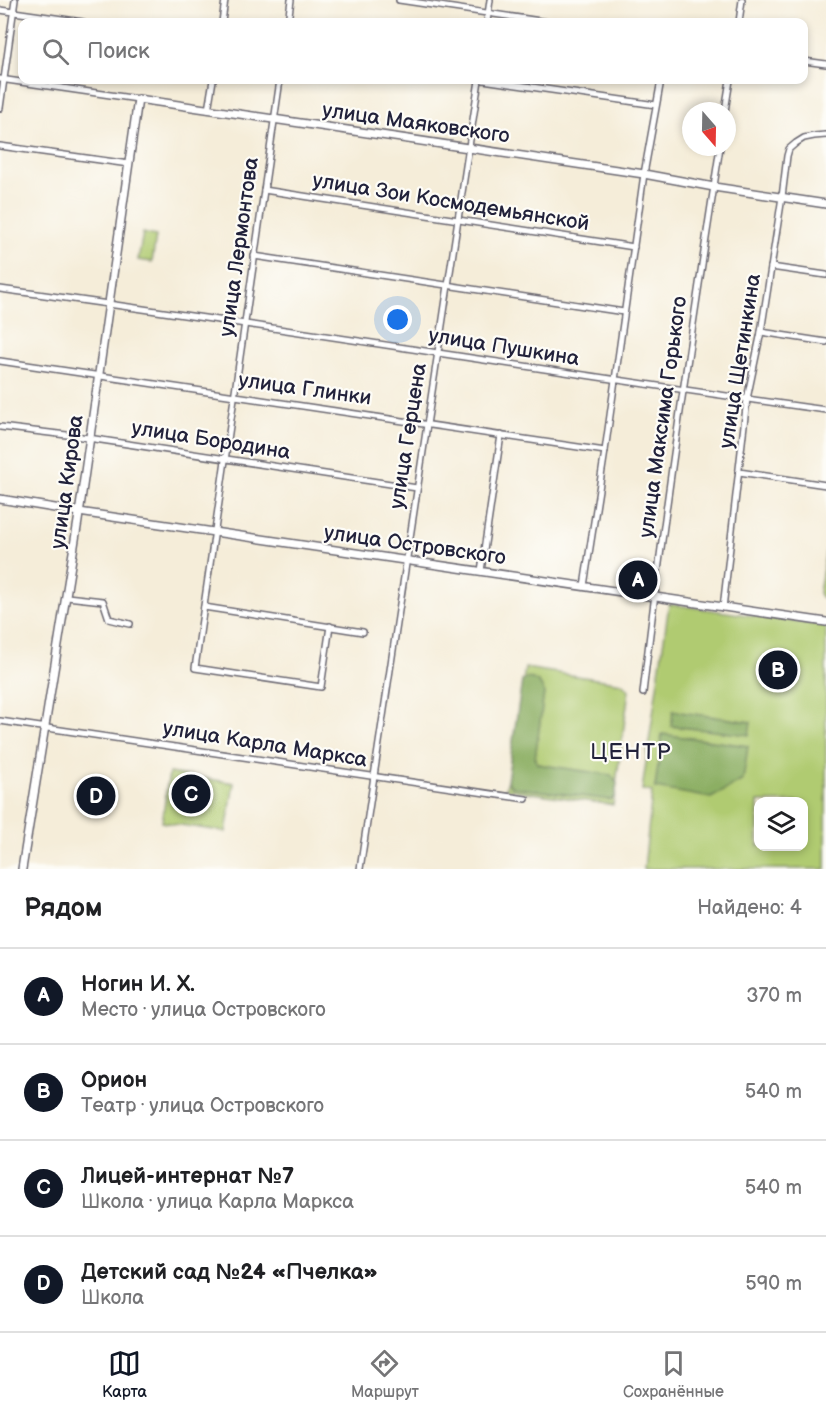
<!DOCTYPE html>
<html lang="ru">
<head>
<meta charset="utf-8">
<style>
	:root { --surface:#fff; --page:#f6f6f6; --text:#202124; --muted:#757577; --line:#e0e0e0; --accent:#111827 }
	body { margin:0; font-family:"Balsamiq Sans",sans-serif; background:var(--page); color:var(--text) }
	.controls { position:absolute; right:18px; bottom:18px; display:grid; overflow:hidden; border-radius:12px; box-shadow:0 3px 9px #0003 }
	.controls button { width:54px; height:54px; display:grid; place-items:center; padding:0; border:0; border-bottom:2px solid var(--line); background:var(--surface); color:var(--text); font:30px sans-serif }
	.compass { position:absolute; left:682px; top:102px; width:54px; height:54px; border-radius:50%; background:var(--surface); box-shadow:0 3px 9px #0003; rotate:160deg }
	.you { position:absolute; left:398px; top:320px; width:21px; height:21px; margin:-15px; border:4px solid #fff; border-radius:50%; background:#1a73e8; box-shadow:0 0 0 9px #1a73e833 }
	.badge { display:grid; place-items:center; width:39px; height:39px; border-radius:50%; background:var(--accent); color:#fff; font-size:20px; font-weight:700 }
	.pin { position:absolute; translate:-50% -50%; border:3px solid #fff; box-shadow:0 2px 6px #0006 }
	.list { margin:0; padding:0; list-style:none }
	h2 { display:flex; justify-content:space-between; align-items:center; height:78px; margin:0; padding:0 24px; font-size:26px }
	h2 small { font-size:20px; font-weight:400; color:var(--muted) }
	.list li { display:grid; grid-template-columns:39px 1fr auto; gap:18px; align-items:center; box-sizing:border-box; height:96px; padding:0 24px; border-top:2px solid var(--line) }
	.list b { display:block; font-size:22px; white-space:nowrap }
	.list p { margin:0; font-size:20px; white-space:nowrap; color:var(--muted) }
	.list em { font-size:20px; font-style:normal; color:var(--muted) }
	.icon { flex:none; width:33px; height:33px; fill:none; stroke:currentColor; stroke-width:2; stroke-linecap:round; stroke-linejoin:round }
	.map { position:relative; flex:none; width:826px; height:869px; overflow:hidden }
	.search { position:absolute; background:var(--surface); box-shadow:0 3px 9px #0003; left:18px; right:18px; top:18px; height:66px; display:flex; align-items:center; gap:15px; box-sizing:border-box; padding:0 21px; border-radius:12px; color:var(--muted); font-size:22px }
	.sheet { height:462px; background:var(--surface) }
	nav { display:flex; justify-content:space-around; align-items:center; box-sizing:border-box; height:84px; border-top:2px solid var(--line); background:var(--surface); font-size:16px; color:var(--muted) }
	nav a { display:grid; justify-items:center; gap:3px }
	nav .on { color:var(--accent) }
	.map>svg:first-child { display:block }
	.green { fill:#b0cb71; stroke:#697656; stroke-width:1.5; fill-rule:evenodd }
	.forest { fill:#8caf63; stroke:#57684f; stroke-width:1.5 }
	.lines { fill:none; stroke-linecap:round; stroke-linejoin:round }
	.minor-casing { stroke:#6c6972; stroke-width:8 }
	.tertiary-casing { stroke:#6c6972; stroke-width:10 }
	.minor { stroke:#fff; stroke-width:5 }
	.tertiary { stroke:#fff; stroke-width:7 }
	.labels { text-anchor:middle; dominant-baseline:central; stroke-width:4.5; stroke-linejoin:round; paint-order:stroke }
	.street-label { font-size:21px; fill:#22223b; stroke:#fdfcf7 }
	.neighbourhood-label { font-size:22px; letter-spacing:1.5px; fill:#22223b; stroke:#fdfcf7 }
</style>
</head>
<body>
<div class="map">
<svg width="826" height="869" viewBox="0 0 826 869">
	<rect width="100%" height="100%" fill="#fdfcf7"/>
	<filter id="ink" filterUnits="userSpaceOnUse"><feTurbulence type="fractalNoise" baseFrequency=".0167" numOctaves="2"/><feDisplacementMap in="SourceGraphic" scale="12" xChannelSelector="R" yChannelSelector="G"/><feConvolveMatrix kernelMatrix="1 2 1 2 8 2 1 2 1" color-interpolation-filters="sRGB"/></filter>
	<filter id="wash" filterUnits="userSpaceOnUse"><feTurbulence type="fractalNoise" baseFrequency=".008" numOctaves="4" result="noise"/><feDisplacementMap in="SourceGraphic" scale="24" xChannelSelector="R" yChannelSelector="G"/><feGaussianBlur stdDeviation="1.35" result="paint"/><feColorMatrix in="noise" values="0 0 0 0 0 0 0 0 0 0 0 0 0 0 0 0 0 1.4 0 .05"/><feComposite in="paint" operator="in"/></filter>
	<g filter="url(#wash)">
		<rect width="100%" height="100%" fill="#f5edd9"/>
		<g class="green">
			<path d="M 143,233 L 156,236 L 152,262 L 138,260 Z"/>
			<path d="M 826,550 L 826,599 L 821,597 L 819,593 Z"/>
			<path d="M 669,604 L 826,626 L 826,869 L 644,869 L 652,792 L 642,790 ZM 758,802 L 804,802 L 804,846 L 758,846 Z"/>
			<path d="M 525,668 L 622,683 L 629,690 L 613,805 L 506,789 Z"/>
			<path d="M 169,773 L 234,783 L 226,832 L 162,822 Z"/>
		</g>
		<g class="forest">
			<path d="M 528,678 C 538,680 541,683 544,693 L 535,759 L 537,763 L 543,765 L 611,775 L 617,783 L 615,797 L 610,800 L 512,787 L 507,781 L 522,681 Z"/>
			<path d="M 673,711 L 751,722 L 749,735 L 671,726 Z"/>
			<path d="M 662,734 L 748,746 L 743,780 L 711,798 L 655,788 Z"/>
		</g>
	</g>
	<g filter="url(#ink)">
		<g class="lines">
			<g class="minor-casing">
				<g id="minor">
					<path d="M 399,0 L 547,22"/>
					<path d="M 0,10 L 83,22"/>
					<path d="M 222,22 L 225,0"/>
					<path d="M 288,22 L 291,0"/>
					<path d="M 487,22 L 490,0"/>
					<path d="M 739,22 L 742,0"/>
					<path d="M 804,61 L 826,64"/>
					<path d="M 0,79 L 138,99"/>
					<path d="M 280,80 L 195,668 L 321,687 L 330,626"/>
					<path d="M 483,80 L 656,105"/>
					<path d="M 0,108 L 15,0"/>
					<path d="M 208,110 L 213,80"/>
					<path d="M 725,111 L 730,80"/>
					<path d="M 0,146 L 129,164"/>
					<path d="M 264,190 L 634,247"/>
					<path d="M 254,256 L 624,312"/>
					<path d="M 771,267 L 826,275"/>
					<path d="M 0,289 C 276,326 550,372 826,410"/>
					<path d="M 761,332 L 826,342"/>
					<path d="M 0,361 L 605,451"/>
					<path d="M 0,427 L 75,436 L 417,488"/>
					<path d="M 739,472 L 826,485"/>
					<path d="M 481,571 L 501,435"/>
					<path d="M 584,586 L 605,451 L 644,174 L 661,80"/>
					<path d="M 67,597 L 103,601 L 109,619 L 130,624"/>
					<path d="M 204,607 L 363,632"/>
					<path d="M 723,608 L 747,399 L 761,332 L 782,197 L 787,156 L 789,149 L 796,143 L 804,138 L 814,136 L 826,135"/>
					<path d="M 643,693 C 664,510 692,329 720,147"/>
					<path d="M 0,721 L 526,799"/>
					<path d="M 360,869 L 479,80"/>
				</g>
			</g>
			<g class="tertiary-casing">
				<g id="tertiary">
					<path d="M 0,499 L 79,512 C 328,548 577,587 826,622"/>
					<path d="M 22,869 L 78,521 L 138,99 L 644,174 L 714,187 L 826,204"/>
				</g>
			</g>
			<use href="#minor" class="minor"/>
			<use href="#tertiary" class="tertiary"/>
		</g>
	</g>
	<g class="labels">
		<g class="street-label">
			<text transform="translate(416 123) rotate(8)">улица Маяковского</text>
			<text transform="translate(451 202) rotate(9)">улица Зои Космодемьянской</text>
			<text transform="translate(239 247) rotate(-82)">улица Лермонтова</text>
			<text transform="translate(504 347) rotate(9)">улица Пушкина</text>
			<text transform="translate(740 361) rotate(-81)">улица Щетинкина</text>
			<text transform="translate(305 389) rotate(8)">улица Глинки</text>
			<text transform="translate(663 417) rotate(-82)">улица Максима Горького</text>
			<text transform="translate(408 436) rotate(-81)">улица Герцена</text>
			<text transform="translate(211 440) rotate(9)">улица Бородина</text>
			<text transform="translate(67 482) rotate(-82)">улица Кирова</text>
			<text transform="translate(415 545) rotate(8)">улица Островского</text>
			<text transform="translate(265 744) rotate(9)">улица Карла Маркса</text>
		</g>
		<g class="neighbourhood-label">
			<text x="631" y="752">ЦЕНТР</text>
		</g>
	</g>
</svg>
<div class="controls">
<button><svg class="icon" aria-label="layers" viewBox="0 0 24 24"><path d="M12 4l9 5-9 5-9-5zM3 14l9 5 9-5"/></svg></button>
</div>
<svg class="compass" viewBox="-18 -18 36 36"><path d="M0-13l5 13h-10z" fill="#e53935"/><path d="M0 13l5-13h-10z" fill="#757577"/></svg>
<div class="you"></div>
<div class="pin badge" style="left:638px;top:580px">A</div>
<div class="pin badge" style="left:778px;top:670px">B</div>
<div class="pin badge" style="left:191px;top:794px">C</div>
<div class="pin badge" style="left:96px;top:796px">D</div>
<div class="search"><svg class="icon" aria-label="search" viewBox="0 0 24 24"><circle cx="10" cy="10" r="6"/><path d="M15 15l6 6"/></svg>Поиск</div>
</div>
<section class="sheet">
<h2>Рядом<small>Найдено: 4</small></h2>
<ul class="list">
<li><span class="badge">A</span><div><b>Ногин И. Х.</b><p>Место · улица Островского</p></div><em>370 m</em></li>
<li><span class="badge">B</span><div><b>Орион</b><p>Театр · улица Островского</p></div><em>540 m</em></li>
<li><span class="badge">C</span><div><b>Лицей-интернат №7</b><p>Школа · улица Карла Маркса</p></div><em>540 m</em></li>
<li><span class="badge">D</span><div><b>Детский сад №24 «Пчелка»</b><p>Школа</p></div><em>590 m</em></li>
</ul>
</section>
<nav>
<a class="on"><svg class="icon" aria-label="map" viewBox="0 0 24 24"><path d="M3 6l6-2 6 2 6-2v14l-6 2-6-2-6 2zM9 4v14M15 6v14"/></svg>Карта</a>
<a><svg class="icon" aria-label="directions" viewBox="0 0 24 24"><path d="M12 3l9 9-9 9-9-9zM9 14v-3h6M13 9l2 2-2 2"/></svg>Маршрут</a>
<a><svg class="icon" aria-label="saved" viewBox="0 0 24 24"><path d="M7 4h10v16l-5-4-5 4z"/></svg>Сохранённые</a>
</nav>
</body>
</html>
